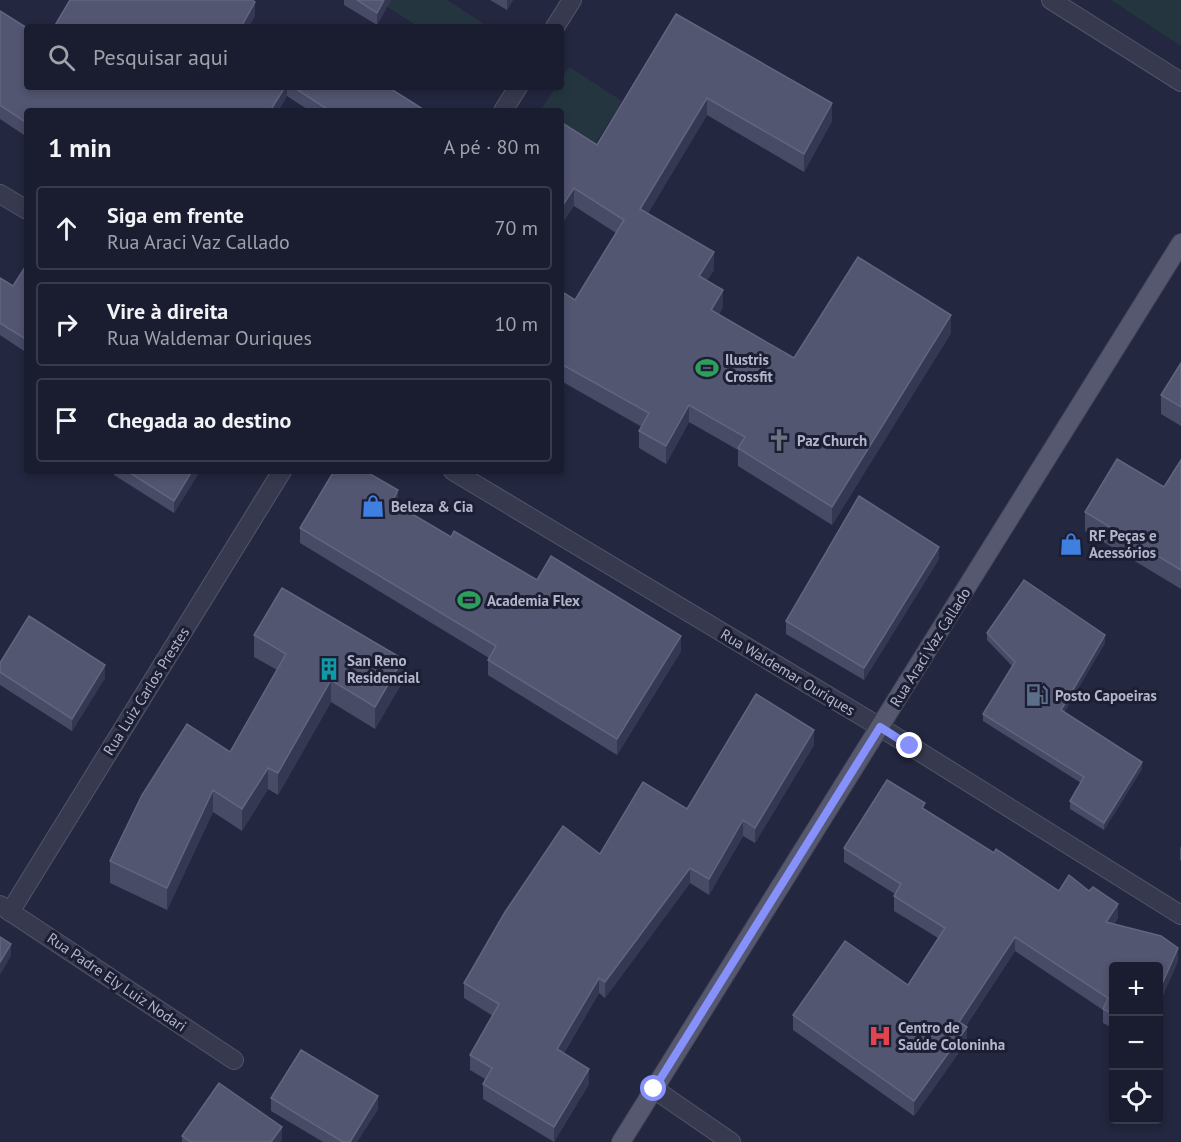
<!DOCTYPE html>
<html lang="pt">
<head>
<meta charset="utf-8">
<style>
	:root { --surface:#1a1d2f; --page:#232637; --text:#f1f3f6; --muted:#9fa2aa; --line:#383b4b }
	body { margin:0; font-family:"PT Sans",sans-serif; background:var(--page); color:var(--text) }
	.controls { position:absolute; right:18px; bottom:18px; display:grid; overflow:hidden; border-radius:6px; box-shadow:0 3px 9px #0003 }
	.controls button { width:54px; height:54px; display:grid; place-items:center; padding:0; border:0; border-bottom:2px solid var(--line); background:var(--surface); color:var(--text); font:30px sans-serif }
	.stop { position:absolute; width:18px; height:18px; margin:-14px; border:4px solid #8691fc; border-radius:50%; background:#fff }
	.stop.end { background:#8691fc; border-color:#fff; box-shadow:0 2px 6px #0008 }
	.list { margin:0; padding:0; list-style:none }
	h2 { display:flex; justify-content:space-between; align-items:center; height:78px; margin:0; padding:0 24px; font-size:26px }
	h2 small { font-size:20px; font-weight:400; color:var(--muted) }
	.list li { display:grid; grid-template-columns:39px 1fr auto; gap:18px; align-items:center; box-sizing:border-box; height:84px; margin:0 12px 12px; padding:0 12px; border:2px solid var(--line); border-radius:6px }
	.list b { display:block; font-size:22px; white-space:nowrap }
	.list p { margin:0; font-size:20px; white-space:nowrap; color:var(--muted) }
	.list em { font-size:20px; font-style:normal; color:var(--muted) }
	.icon { flex:none; width:33px; height:33px; fill:none; stroke:currentColor; stroke-width:2; stroke-linecap:round; stroke-linejoin:round }
	.map { position:relative; flex:none; width:1181px; height:1142px; overflow:hidden }
	.search { position:absolute; background:var(--surface); box-shadow:0 3px 9px #0003; left:24px; top:24px; width:540px; height:66px; display:flex; align-items:center; gap:15px; box-sizing:border-box; padding:0 21px; border-radius:6px; color:var(--muted); font-size:22px }
	.panel { position:absolute; background:var(--surface); box-shadow:0 3px 9px #0003; left:24px; top:108px; width:540px; height:366px; border-radius:6px }
	.map>svg:first-child { display:block }
	.green { fill:#253540 }
	.lines { fill:none; stroke-linecap:round; stroke-linejoin:round }
	.minor-casing { stroke:#52556a; stroke-width:20 }
	.major-casing { stroke:#404358; stroke-width:20 }
	.minor { stroke:#373a4f; stroke-width:18 }
	.major { stroke:#55586f; stroke-width:18 }
	.wall { fill:#474b66 }
	.shaded-wall { fill:#343852 }
	.building { fill:#535671; stroke:#62657f; stroke-width:1.5 }
	.route { stroke:#8691fc; stroke-width:8 }
	.labels { text-anchor:middle; dominant-baseline:central; stroke-width:6; stroke-linejoin:round; paint-order:stroke }
	.poi-label { font-size:15px; font-weight:bold; fill:#b3b5ca; stroke:#1c1f34; text-anchor:start }
	.street-label { font-size:15px; fill:#b3b5ca; stroke:#1c1f34 }
</style>
</head>
<body>
<div class="map">
<svg width="1181" height="1142" viewBox="0 0 1181 1142">
	<rect width="100%" height="100%" fill="#23273f"/>
	<g class="green">
		<path d="M 376,0 L 447,0 L 489,27 L 419,27 Z"/>
		<path d="M 1111,0 L 1181,0 L 1181,46 Z"/>
		<path d="M 569,67 L 622,101 L 593,147 L 561,127 L 561,111 L 540,111 L 556,87 L 561,87 L 561,80 Z"/>
	</g>
	<g class="lines">
		<g class="minor-casing">
			<g id="minor">
				<path d="M 1051,0 L 1181,82"/>
				<path d="M 555,27 L 572,0"/>
				<path d="M 503,111 L 518,87"/>
				<path d="M 0,194 L 27,210"/>
				<path d="M 453,471 L 880,727 L 1181,915"/>
				<path d="M 0,905 L 234,1060"/>
				<path d="M 10,912 L 282,471"/>
				<path d="M 654,1089 L 731,1142"/>
			</g>
		</g>
		<g class="major-casing">
			<path id="major" d="M 621,1142 L 1181,243"/>
		</g>
		<use href="#minor" class="minor"/>
		<use href="#major" class="major"/>
	</g>
	<g class="wall">
		<path d="M 344,0 L 391,0 L 377,25 L 344,5 Z"/>
		<path d="M 490,0 L 513,0 L 507,10 Z"/>
		<path d="M 0,11 L 27,87 L 388,87 L 426,111 L 310,111 L 287,96 L 278,111 L 27,111 L 27,137 L 0,119 Z"/>
		<path d="M 676,14 L 832,121 L 804,172 L 707,115 L 648,213 L 714,270 L 707,280 L 723,307 L 719,314 L 794,358 L 951,333 L 832,525 L 738,466 L 738,450 L 689,422 L 666,464 L 639,448 L 639,431 L 642,427 L 561,381 L 561,291 L 575,300 L 616,233 L 574,206 L 561,122 L 597,145 Z"/>
		<path d="M 27,264 L 27,353 L 0,335 L 0,278 L 13,286 Z"/>
		<path d="M 1181,363 L 1181,426 L 1161,414 L 1161,395 Z"/>
		<path d="M 1181,460 L 1181,589 L 1085,531 L 1085,512 L 1164,487 Z"/>
		<path d="M 114,471 L 200,471 L 174,513 L 114,475 Z"/>
		<path d="M 398,505 L 451,537 L 681,651 L 617,755 L 488,675 L 488,660 L 489,658 L 300,543 L 300,528 Z"/>
		<path d="M 939,559 L 864,680 L 786,634 L 786,621 Z"/>
		<path d="M 987,633 L 1105,643 L 1064,712 L 1142,769 L 1104,830 L 1070,809 L 1070,801 L 1081,783 L 983,721 L 983,714 L 1012,666 L 987,640 Z"/>
		<path d="M 254,635 L 403,681 L 375,729 L 331,702 L 278,795 L 268,789 L 242,831 L 213,812 L 167,910 L 110,883 L 110,861 L 230,752 L 277,670 L 254,657 Z"/>
		<path d="M 0,663 L 105,678 L 72,731 L 0,685 Z"/>
		<path d="M 814,745 L 755,843 L 743,836 L 709,895 L 690,883 L 605,998 L 599,993 L 564,1053 L 589,1084 L 554,1142 L 483,1099 L 483,1084 L 485,1079 L 470,1070 L 470,1055 L 493,1016 L 464,998 L 464,983 L 600,854 L 687,809 Z"/>
		<path d="M 925,809 L 994,853 L 1059,891 L 1118,918 L 1114,924 L 1178,962 L 1113,966 L 1113,1028 L 1103,1023 L 1103,1010 L 1015,951 L 966,1026 L 967,1041 L 914,1116 L 793,1030 L 793,1015 L 908,985 L 938,938 L 894,911 L 894,896 L 895,894 L 844,862 L 844,848 Z"/>
		<path d="M 1181,846 L 1181,861 L 1180,860 L 1180,848 Z"/>
		<path d="M 271,1098 L 378,1109 L 357,1142 L 323,1142 L 271,1111 Z"/>
		<path d="M 182,1136 L 282,1139 L 280,1142 L 182,1142 Z"/>
	</g>
	<g class="shaded-wall">
		<path d="M 384,0 L 391,0 L 377,25 L 377,13 Z"/>
		<path d="M 507,0 L 513,0 L 507,10 Z"/>
		<path d="M 255,2 L 255,16 L 249,27 L 241,27 Z"/>
		<path d="M 285,87 L 287,87 L 287,96 L 278,111 L 270,111 Z"/>
		<path d="M 707,98 L 707,115 L 640,226 L 640,209 Z"/>
		<path d="M 832,103 L 832,121 L 804,172 L 804,154 Z"/>
		<path d="M 574,188 L 574,206 L 561,226 L 561,208 Z"/>
		<path d="M 714,252 L 714,270 L 699,293 L 699,276 Z"/>
		<path d="M 723,290 L 723,307 L 711,327 L 711,310 Z"/>
		<path d="M 951,315 L 951,333 L 832,525 L 832,507 Z"/>
		<path d="M 689,405 L 689,422 L 666,464 L 666,446 Z"/>
		<path d="M 192,471 L 200,471 L 174,513 L 174,501 Z"/>
		<path d="M 398,490 L 398,506 L 392,502 Z"/>
		<path d="M 939,547 L 939,559 L 864,680 L 864,668 Z"/>
		<path d="M 1105,635 L 1105,643 L 1061,718 L 1061,710 Z"/>
		<path d="M 681,636 L 681,651 L 617,755 L 617,739 Z"/>
		<path d="M 403,659 L 403,681 L 375,729 L 375,707 Z"/>
		<path d="M 105,665 L 105,678 L 72,731 L 72,719 Z"/>
		<path d="M 331,680 L 331,702 L 278,795 L 278,773 Z"/>
		<path d="M 814,730 L 814,745 L 755,843 L 755,828 Z"/>
		<path d="M 1142,762 L 1142,769 L 1104,830 L 1104,823 Z"/>
		<path d="M 268,768 L 268,789 L 242,831 L 242,809 Z"/>
		<path d="M 213,790 L 213,812 L 167,910 L 167,888 Z"/>
		<path d="M 743,820 L 743,836 L 709,895 L 709,879 Z"/>
		<path d="M 690,868 L 690,883 L 605,998 L 605,982 Z"/>
		<path d="M 1118,904 L 1118,918 L 1106,936 L 1106,922 Z"/>
		<path d="M 1015,937 L 1015,951 L 959,1036 L 959,1022 Z"/>
		<path d="M 11,944 L 11,956 L 0,975 L 0,962 Z"/>
		<path d="M 1178,948 L 1178,962 L 1158,1007 L 1158,993 Z"/>
		<path d="M 599,978 L 599,993 L 557,1064 L 557,1049 Z"/>
		<path d="M 967,1027 L 967,1041 L 914,1116 L 914,1101 Z"/>
		<path d="M 589,1069 L 589,1084 L 554,1142 L 554,1127 Z"/>
		<path d="M 378,1096 L 378,1109 L 357,1142 L 350,1142 Z"/>
		<path d="M 282,1127 L 282,1139 L 280,1142 L 271,1142 Z"/>
	</g>
	<g class="building">
		<path d="M 70,0 L 252,0 L 255,2 L 241,27 L 54,27 Z"/>
		<path d="M 357,0 L 384,0 L 377,13 Z"/>
		<path d="M 0,11 L 27,28 L 27,87 L 285,87 L 270,111 L 27,111 L 27,123 L 0,105 Z"/>
		<path d="M 676,14 L 832,103 L 804,154 L 707,98 L 640,209 L 714,252 L 699,276 L 723,290 L 711,310 L 794,358 L 858,257 L 951,315 L 832,507 L 738,448 L 745,437 L 689,405 L 666,446 L 639,431 L 649,413 L 561,364 L 561,291 L 575,300 L 624,220 L 574,188 L 561,208 L 561,122 L 597,145 Z"/>
		<path d="M 293,87 L 388,87 L 426,111 L 330,111 Z"/>
		<path d="M 27,264 L 27,340 L 0,323 L 0,278 L 13,286 Z"/>
		<path d="M 1181,363 L 1181,407 L 1161,395 Z"/>
		<path d="M 1117,459 L 1164,487 L 1181,460 L 1181,570 L 1085,512 Z"/>
		<path d="M 127,471 L 192,471 L 174,501 Z"/>
		<path d="M 334,471 L 365,471 L 398,490 L 392,502 L 451,537 L 454,531 L 537,580 L 551,556 L 681,636 L 617,739 L 488,660 L 496,646 L 300,528 Z"/>
		<path d="M 859,496 L 939,547 L 864,668 L 786,621 Z"/>
		<path d="M 1024,580 L 1105,635 L 1061,710 L 1142,762 L 1104,823 L 1070,801 L 1084,777 L 983,714 L 1015,662 L 987,633 Z"/>
		<path d="M 282,588 L 403,659 L 375,707 L 331,680 L 278,773 L 268,768 L 242,809 L 213,790 L 167,888 L 110,861 L 142,795 L 187,724 L 230,752 L 286,654 L 254,635 Z"/>
		<path d="M 29,616 L 105,665 L 72,719 L 0,672 L 0,663 Z"/>
		<path d="M 756,694 L 814,730 L 755,828 L 743,820 L 709,879 L 690,868 L 605,982 L 599,978 L 557,1049 L 589,1069 L 554,1127 L 483,1084 L 492,1068 L 470,1055 L 499,1004 L 464,983 L 505,912 L 563,826 L 600,854 L 643,782 L 687,809 Z"/>
		<path d="M 887,780 L 925,803 L 922,808 L 994,853 L 996,849 L 1059,891 L 1069,875 L 1089,891 L 1093,887 L 1118,904 L 1106,922 L 1161,936 L 1178,948 L 1158,993 L 1158,966 L 1113,966 L 1113,1014 L 1103,1009 L 1108,998 L 1015,937 L 959,1022 L 967,1027 L 914,1101 L 793,1015 L 845,941 L 908,985 L 945,928 L 894,896 L 901,884 L 844,848 Z"/>
		<path d="M 0,937 L 11,944 L 0,962 Z"/>
		<path d="M 301,1050 L 378,1096 L 350,1142 L 343,1142 L 271,1098 Z"/>
		<path d="M 219,1083 L 282,1127 L 271,1142 L 191,1142 L 182,1136 Z"/>
	</g>
	<g class="lines">
		<path class="route" d="M 654,1089 L 880,727 L 910,746"/>
	</g>
	<defs>
		<g id="stadium-bare" transform="scale(1.8)"><path d="M0-5a6.5 5 0 1 0 0 10a6.5 5 0 1 0 0-10ZM-3.5-1.8h7v3.6h-7Z" fill="#2e9e5b" stroke="#1c1f34" stroke-width="2.5" paint-order="stroke"/></g>
		<g id="church-bare" transform="scale(1.8)"><path d="M-1.2-6h2.4v3.5h3.3v2.4h-3.3V6h-2.4V-.1h-3.3v-2.4h3.3Z" fill="#6b7280" stroke="#1c1f34" stroke-width="2.5" paint-order="stroke"/></g>
		<g id="shop-bare" transform="scale(1.8)"><path d="M-5-2.5h2.3a2.7 3.5 0 0 1 5.4 0H5L5.5 6h-11ZM-1.5-2.5h3a1.5 2.3 0 0 0-3 0Z" fill="#3f7fe0" stroke="#1c1f34" stroke-width="2.5" paint-order="stroke"/></g>
		<g id="building-bare" transform="scale(1.8)"><path d="M-4-6H4V6H1V3H-1V6H-4ZM-2.5-4.3h1.7v1.8h-1.7ZM.8-4.3h1.7v1.8H.8ZM-2.5-1h1.7V.8h-1.7ZM.8-1h1.7V.8H.8Z" fill="#0f9aa8" stroke="#1c1f34" stroke-width="2.5" paint-order="stroke"/></g>
		<g id="fuel-bare" transform="scale(1.8)"><path d="M-5.5-6h7V0h2V4h1.3V-2.5L3-4.5l.8-.8L6-3V5H2.5V1h-1V6h-7ZM-4.2-4.7v3.2H.2V-4.7Z" fill="#5c6f8a" stroke="#1c1f34" stroke-width="2.5" paint-order="stroke"/></g>
		<g id="hospital-bare" transform="scale(1.8)"><path d="M-5-5h3v3.5h4V-5h3V5h-3V1.5h-4V5h-3Z" fill="#e0444e" stroke="#1c1f34" stroke-width="2.5" paint-order="stroke"/></g>
	</defs>
	<g fill-rule="evenodd">
		<use href="#stadium-bare" x="707" y="368"/>
		<use href="#church-bare" x="779" y="440"/>
		<use href="#shop-bare" x="373" y="506"/>
		<use href="#shop-bare" x="1071" y="544"/>
		<use href="#stadium-bare" x="469" y="600"/>
		<use href="#building-bare" x="329" y="669"/>
		<use href="#fuel-bare" x="1037" y="695"/>
		<use href="#hospital-bare" x="880" y="1036"/>
	</g>
	<g class="labels">
		<g class="poi-label">
			<text x="725" y="359">Ilustris<tspan x="725" dy="17">Crossfit</tspan></text>
			<text x="797" y="440">Paz Church</text>
			<text x="391" y="506">Beleza &amp; Cia</text>
			<text x="1089" y="535">RF Peças e<tspan x="1089" dy="17">Acessórios</tspan></text>
			<text x="487" y="600">Academia Flex</text>
			<text x="347" y="660">San Reno<tspan x="347" dy="17">Residencial</tspan></text>
			<text x="1055" y="695">Posto Capoeiras</text>
			<text x="898" y="1027">Centro de<tspan x="898" dy="17">Saúde Coloninha</tspan></text>
		</g>
		<g class="street-label">
			<text transform="translate(930 647) rotate(-58)">Rua Araci Vaz Callado</text>
			<text transform="translate(788 672) rotate(31)">Rua Waldemar Ouriques</text>
			<text transform="translate(146 691) rotate(-58)">Rua Luiz Carlos Prestes</text>
			<text transform="translate(117 982) rotate(34)">Rua Padre Ely Luiz Nodari</text>
		</g>
	</g>
</svg>
<div class="controls">
<button>+</button>
<button>−</button>
<button><svg class="icon" aria-label="locate" viewBox="0 0 24 24"><circle cx="12" cy="12" r="6"/><path d="M12 2v4M12 18v4M2 12h4M18 12h4"/></svg></button>
</div>
<div class="stop" style="left:654px;top:1089px"></div>
<div class="stop end" style="left:910px;top:746px"></div>
<div class="search"><svg class="icon" aria-label="search" viewBox="0 0 24 24"><circle cx="10" cy="10" r="6"/><path d="M15 15l6 6"/></svg>Pesquisar aqui</div>
<section class="panel">
<h2>1 min<small>A pé · 80 m</small></h2>
<ul class="list">
<li><svg class="icon" aria-label="ahead" viewBox="0 0 24 24"><path d="M12 20V5M6 11l6-6 6 6"/></svg><div><b>Siga em frente</b><p>Rua Araci Vaz Callado</p></div><em>70 m</em></li>
<li><svg class="icon" aria-label="right" viewBox="0 0 24 24"><path d="M7 20v-9h11M14 6l5 5-5 5"/></svg><div><b>Vire à direita</b><p>Rua Waldemar Ouriques</p></div><em>10 m</em></li>
<li><svg class="icon" aria-label="arrive" viewBox="0 0 24 24"><path d="M6 21V4h12l-3 4 3 4H6"/></svg><div><b>Chegada ao destino</b></div></li>
</ul>
</section>
</div>
</body>
</html>
